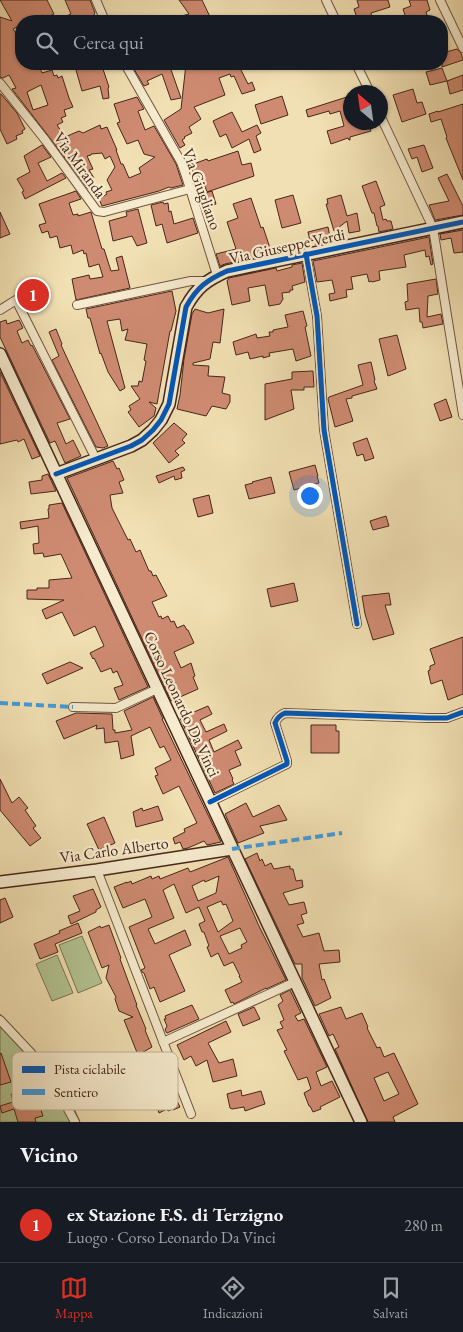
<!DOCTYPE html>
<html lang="it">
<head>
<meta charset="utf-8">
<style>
	:root { --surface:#171b24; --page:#242831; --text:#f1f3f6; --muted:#9ea1a6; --line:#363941; --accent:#d93025 }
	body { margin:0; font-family:"EB Garamond",serif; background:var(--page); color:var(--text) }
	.compass { position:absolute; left:343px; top:85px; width:45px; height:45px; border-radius:50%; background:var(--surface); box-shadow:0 1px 4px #0004; rotate:331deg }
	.you { position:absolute; left:309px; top:495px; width:18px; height:18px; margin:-12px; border:4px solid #fff; border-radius:50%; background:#1a73e8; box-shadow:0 0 0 8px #1a73e833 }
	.badge { display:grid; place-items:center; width:32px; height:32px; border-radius:50%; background:var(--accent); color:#fff; font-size:16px; font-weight:700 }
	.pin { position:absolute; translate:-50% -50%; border:2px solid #fff; box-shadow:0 1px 5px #0006 }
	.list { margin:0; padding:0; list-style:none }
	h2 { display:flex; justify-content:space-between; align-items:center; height:65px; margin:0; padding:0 20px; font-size:21px }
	h2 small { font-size:16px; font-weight:400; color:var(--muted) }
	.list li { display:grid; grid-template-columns:32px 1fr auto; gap:15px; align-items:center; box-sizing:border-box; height:75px; padding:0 20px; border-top:1px solid var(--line) }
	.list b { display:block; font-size:19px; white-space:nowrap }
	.list p { margin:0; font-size:16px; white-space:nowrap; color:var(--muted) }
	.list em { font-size:16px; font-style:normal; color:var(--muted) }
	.icon { flex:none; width:28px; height:28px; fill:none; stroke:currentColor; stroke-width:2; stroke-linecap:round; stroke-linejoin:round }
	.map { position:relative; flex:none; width:463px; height:1122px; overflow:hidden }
	.search { position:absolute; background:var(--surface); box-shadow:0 1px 4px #0004; left:15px; right:15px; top:15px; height:55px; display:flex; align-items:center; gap:12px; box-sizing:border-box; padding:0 18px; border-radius:20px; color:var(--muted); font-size:19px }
	.sheet { height:140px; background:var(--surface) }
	nav { display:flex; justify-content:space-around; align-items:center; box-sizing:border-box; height:70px; border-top:1px solid var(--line); background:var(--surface); font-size:14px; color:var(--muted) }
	nav a { display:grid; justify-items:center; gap:2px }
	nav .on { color:var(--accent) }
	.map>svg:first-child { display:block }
	.green { fill:#b3c392; stroke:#7d7456 }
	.building { fill:#cf8b72; stroke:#47261a; fill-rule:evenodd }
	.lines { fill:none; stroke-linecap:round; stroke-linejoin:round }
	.street-casing { stroke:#725440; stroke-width:10 }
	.secondary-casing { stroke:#47261a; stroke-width:14 }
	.street { stroke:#f6ebce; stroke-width:8 }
	.secondary { stroke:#f6ebce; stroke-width:11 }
	.quiet { stroke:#409cdf; stroke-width:4; stroke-dasharray:8 4; stroke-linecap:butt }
	.cycleway-casing { stroke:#f6ebce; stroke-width:8 }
	.cycleway { stroke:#0057b8; stroke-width:5 }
	.labels { text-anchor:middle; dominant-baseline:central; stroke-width:4.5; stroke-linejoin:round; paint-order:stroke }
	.street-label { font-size:16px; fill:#47261a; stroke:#f6ebce }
	.key { fill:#f6ebce; stroke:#c2b098; stroke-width:1 }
	.key-label { font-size:14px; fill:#47261a }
</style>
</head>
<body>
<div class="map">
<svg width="463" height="1122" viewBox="0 0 463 1122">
	<rect width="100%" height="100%" fill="#f1e0b3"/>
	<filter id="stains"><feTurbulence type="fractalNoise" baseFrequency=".004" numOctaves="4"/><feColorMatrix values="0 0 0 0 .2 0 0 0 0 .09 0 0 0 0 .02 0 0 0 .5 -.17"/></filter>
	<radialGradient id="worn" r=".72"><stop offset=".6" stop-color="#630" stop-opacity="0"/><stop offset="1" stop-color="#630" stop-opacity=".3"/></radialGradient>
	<g class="green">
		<path d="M 82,936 L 102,983 L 78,993 L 59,945 Z"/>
		<path d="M 57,955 L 73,993 L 52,1001 L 36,964 Z"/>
		<path d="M 0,1014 L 32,1049 L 70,1099 L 80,1122 L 0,1122 Z"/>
	</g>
	<g class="building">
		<path d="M 0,0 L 47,0 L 54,14 L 45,18 L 43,15 L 26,21 L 21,21 L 21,25 L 13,29 L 21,41 L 21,64 L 38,64 L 42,73 L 52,70 L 54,76 L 57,75 L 58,78 L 62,76 L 69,98 L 73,107 L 64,110 L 66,116 L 61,118 L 63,122 L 57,125 L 65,137 L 79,131 L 83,133 L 100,125 L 101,129 L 107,127 L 117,150 L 116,150 L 121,164 L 123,164 L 129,178 L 141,173 L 139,168 L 155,157 L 144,154 L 138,140 L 127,144 L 117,123 L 120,122 L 114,104 L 137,97 L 144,109 L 138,111 L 145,130 L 154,126 L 176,164 L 183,185 L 171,188 L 169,187 L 159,191 L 102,206 L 99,199 L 107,194 L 106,192 L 112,190 L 107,180 L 115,167 L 110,156 L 105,159 L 102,153 L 91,154 L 91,155 L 87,156 L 93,169 L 89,170 L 94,178 L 89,182 L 92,186 L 88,189 L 50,138 L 12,89 L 16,88 L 9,75 L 3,78 L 0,77 L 0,17 L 12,21 ZM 41,85 L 48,105 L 33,110 L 27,92 Z"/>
		<path d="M 65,0 L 90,0 L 95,13 L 94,14 L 97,21 L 68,21 L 66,16 L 71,14 Z"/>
		<path d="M 179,0 L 202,0 L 212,21 L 170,21 L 170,19 L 189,14 Z"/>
		<path d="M 357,0 L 388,0 L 390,7 L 371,13 L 372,18 L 358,21 L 354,9 L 359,7 Z"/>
		<path d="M 409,0 L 427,0 L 430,10 L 426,12 L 429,21 L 412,21 L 410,17 L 406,18 L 403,9 L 411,6 Z"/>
		<path d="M 457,49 L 461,53 L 463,60 L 442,67 L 442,53 Z"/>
		<path d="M 86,64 L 115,64 L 116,65 L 103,69 L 109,87 L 108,88 L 109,98 L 103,99 L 100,86 L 82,91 L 76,70 L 86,66 Z"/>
		<path d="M 131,64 L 169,64 L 181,98 L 171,100 L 162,74 L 147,81 L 149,84 L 144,86 Z"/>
		<path d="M 186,64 L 238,64 L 248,84 L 252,82 L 255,90 L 242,94 L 234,76 L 231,77 L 230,74 L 219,78 L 225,95 L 194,107 L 201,119 L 189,127 L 192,133 L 184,137 L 185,138 L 182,140 L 185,145 L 180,148 L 164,120 L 181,109 Z"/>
		<path d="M 442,68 L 447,81 L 430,85 L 426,72 Z"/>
		<path d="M 463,75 L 463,90 L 450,94 L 447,81 Z"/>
		<path d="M 413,89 L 417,103 L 422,102 L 426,114 L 402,122 L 393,95 Z"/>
		<path d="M 0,94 L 1,94 L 17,113 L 25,129 L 22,131 L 23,133 L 16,136 L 17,139 L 7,144 L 0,129 Z"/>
		<path d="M 282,96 L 288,115 L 261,124 L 255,105 Z"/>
		<path d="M 350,96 L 350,122 L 368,122 L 371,131 L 350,137 L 350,140 L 349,140 L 348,138 L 331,144 L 327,131 L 344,126 L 340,111 L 330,114 L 329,111 L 308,117 L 306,110 Z"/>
		<path d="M 463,104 L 463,180 L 446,138 L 447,137 L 441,119 L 431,122 L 429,114 L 438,111 L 438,112 Z"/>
		<path d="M 232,112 L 242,132 L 257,125 L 261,133 L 256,136 L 261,150 L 254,153 L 249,139 L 232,148 L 226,134 L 220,137 L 213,121 Z"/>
		<path d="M 42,145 L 51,157 L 38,163 L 47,181 L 62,173 L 66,178 L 25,199 L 22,192 L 24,191 L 17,179 L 30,172 L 24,156 Z"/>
		<path d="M 424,145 L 433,168 L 422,172 L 417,157 L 412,159 L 408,149 Z"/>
		<path d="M 238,151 L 242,165 L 251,163 L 254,176 L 207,192 L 202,179 L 196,181 L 191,167 L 190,170 L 188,166 L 207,159 L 208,161 Z"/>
		<path d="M 447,174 L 463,206 L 463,215 L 435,220 L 429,205 L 449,201 L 438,178 Z"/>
		<path d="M 376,181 L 385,205 L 380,207 L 383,220 L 386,219 L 387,221 L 391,221 L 393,229 L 379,232 L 378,226 L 377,226 L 374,213 L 372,213 L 362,186 Z"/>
		<path d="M 76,191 L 81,199 L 69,203 L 73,215 L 78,214 L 78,216 L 91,212 L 102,249 L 104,249 L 111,271 L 119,270 L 116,258 L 122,256 L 130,288 L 76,300 L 72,279 L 89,275 L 90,279 L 103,277 L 99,264 L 89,267 L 86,253 L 84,254 L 83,250 L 73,254 L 71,245 L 60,248 L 57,236 L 50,238 L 48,231 L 42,233 L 39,225 L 46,223 L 39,204 Z"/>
		<path d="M 212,191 L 216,204 L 202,208 L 198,195 Z"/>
		<path d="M 293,195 L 301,223 L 282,228 L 275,200 Z"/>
		<path d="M 341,195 L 347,216 L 357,213 L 360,231 L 349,233 L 347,221 L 334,231 L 326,204 L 328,204 L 327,199 Z"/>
		<path d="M 251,198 L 261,228 L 263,227 L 272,254 L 225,264 L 220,266 L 216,254 L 236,249 L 227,222 L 238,218 L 233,204 Z"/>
		<path d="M 163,202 L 164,204 L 168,203 L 169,212 L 171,211 L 174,224 L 193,218 L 198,233 L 167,243 L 162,224 L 156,226 L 151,205 Z"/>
		<path d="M 138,209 L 147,243 L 137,246 L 132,236 L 113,241 L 109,221 L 127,216 L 126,212 Z"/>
		<path d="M 0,212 L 10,234 L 0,238 Z"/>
		<path d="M 328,227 L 331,242 L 316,245 L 315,240 L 310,241 L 308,232 Z"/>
		<path d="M 463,230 L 463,252 L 454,253 L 451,238 L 441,240 L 440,234 Z"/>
		<path d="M 429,237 L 433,264 L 431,265 L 429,256 L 426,257 L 425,250 L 404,255 L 406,267 L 379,271 L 380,280 L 372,282 L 371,281 L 369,282 L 367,274 L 351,277 L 353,289 L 346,290 L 347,297 L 330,301 L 329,294 L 335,293 L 332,280 L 317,282 L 313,261 Z"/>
		<path d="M 302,263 L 305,282 L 292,286 L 293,290 L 290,290 L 290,292 L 282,293 L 283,299 L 280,304 L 269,306 L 265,285 L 248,288 L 250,301 L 232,305 L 227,281 L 229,278 L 276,268 L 277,271 L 292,267 L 292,265 Z"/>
		<path d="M 436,279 L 438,294 L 428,296 L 427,317 L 441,314 L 443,324 L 423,328 L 422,322 L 420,322 L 419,308 L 406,310 L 405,302 L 408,301 L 407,284 Z"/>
		<path d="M 34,282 L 43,303 L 31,308 L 22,288 Z"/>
		<path d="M 172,291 L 176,311 L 171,331 L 170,331 L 157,404 L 149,402 L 156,408 L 154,416 L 139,427 L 128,412 L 131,410 L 129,406 L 140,399 L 131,386 L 138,386 L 139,381 L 142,382 L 146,361 L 144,360 L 147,344 L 125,340 L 128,329 L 122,331 L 120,319 L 107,321 L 125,388 L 120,391 L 108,372 L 101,353 L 100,354 L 90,318 L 88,318 L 86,309 Z"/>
		<path d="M 195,309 L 208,313 L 224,309 L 220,343 L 213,342 L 210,359 L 193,363 L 193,365 L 209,366 L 208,376 L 225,377 L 222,393 L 230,395 L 230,402 L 226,409 L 212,406 L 206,416 L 177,409 L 180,395 L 184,359 L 192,314 Z"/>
		<path d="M 303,311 L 307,326 L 305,327 L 311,356 L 296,361 L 293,349 L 269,353 L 270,356 L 263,358 L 263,356 L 250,359 L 248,352 L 236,355 L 233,342 L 256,334 L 257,338 L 270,336 L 269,332 L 273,332 L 273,330 L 288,327 L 285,315 Z"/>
		<path d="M 6,320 L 7,324 L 19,320 L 23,328 L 17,331 L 22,343 L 28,340 L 31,346 L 32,345 L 70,419 L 57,423 L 66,444 L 73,440 L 81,456 L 65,463 L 55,441 L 50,443 L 0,337 L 0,322 Z"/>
		<path d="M 56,329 L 62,344 L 61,345 L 108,446 L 103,448 L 96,447 L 52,360 L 59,356 L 49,332 Z"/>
		<path d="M 397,335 L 406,369 L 388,376 L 379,339 Z"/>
		<path d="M 371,362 L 375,380 L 374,381 L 377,389 L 352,396 L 352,398 L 346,399 L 353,421 L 335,427 L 328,399 L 329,397 L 363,385 L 358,365 Z"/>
		<path d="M 313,371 L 314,387 L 304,387 L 304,390 L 291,390 L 294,409 L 265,420 L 265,384 L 292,379 L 292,372 Z"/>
		<path d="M 0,372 L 40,456 L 32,459 L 24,439 L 18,442 L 17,440 L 0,444 Z"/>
		<path d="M 446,399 L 452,417 L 440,421 L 434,404 Z"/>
		<path d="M 174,423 L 187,434 L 182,440 L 185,443 L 175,451 L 179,455 L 169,463 L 153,443 Z"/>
		<path d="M 367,438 L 374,458 L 365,461 L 363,454 L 357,456 L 353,443 Z"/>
		<path d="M 113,461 L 117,469 L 119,468 L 124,480 L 119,482 L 123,493 L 110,495 L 112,508 L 128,540 L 130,539 L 136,552 L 140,550 L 149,571 L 151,571 L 153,576 L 156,575 L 167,596 L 152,602 L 159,617 L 161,616 L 162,619 L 168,616 L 171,622 L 174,621 L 177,628 L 184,625 L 187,630 L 188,630 L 194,643 L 174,652 L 181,668 L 191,663 L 195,676 L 193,677 L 198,689 L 171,701 L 67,478 Z"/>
		<path d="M 315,465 L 318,476 L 317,476 L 319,483 L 294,490 L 289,472 Z"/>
		<path d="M 183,467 L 185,470 L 181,472 L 182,478 L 175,480 L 174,476 L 159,483 L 156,476 Z"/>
		<path d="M 48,474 L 56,491 L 31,494 L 29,482 L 42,480 L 42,476 Z"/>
		<path d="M 271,477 L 275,493 L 249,499 L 245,485 L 253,483 L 252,482 Z"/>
		<path d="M 209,495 L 213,513 L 198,517 L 193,499 Z"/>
		<path d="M 62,503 L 148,687 L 119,700 L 114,688 L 123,685 L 117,671 L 113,673 L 111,668 L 101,672 L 94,658 L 93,659 L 90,653 L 104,646 L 95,626 L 74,636 L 62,612 L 46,619 L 42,610 L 64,600 L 27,599 L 27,590 L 37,590 L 37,588 L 49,588 L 49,580 L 72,578 L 61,554 L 44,557 L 43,553 L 34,554 L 33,544 L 39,543 L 38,526 L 21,529 L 20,522 L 49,518 L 48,509 L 49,509 L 49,505 Z"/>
		<path d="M 386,516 L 389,526 L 373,530 L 370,521 Z"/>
		<path d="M 294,583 L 298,601 L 271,607 L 267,589 Z"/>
		<path d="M 389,593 L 391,605 L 385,605 L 394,634 L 373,640 L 365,614 L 362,596 Z"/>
		<path d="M 463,637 L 463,694 L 448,700 L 442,680 L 431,684 L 428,671 L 430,670 L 430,666 L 435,664 L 430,649 Z"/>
		<path d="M 70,662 L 83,668 L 47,684 L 42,674 Z"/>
		<path d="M 153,697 L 163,719 L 162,719 L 221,842 L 207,845 L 204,841 L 188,848 L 183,849 L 180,842 L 175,844 L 173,838 L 185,832 L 184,829 L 197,823 L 179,786 L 163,794 L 155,776 L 158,775 L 155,768 L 171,760 L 164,746 L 160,748 L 150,727 L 131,736 L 134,755 L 121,759 L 118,741 L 105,743 L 104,728 L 96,729 L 97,725 L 64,739 L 56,721 L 76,713 L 112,714 L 113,730 L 115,730 L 115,733 L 132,730 L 124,711 Z"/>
		<path d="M 208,706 L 212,714 L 200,720 L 206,732 L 224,724 L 227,731 L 209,740 L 214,752 L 238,740 L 242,748 L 235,751 L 241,765 L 229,770 L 233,779 L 232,780 L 234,784 L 215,793 L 180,718 Z"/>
		<path d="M 311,725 L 336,725 L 336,731 L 339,731 L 339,753 L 311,753 Z"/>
		<path d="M 0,779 L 12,803 L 19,797 L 28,808 L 25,810 L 36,826 L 33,828 L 41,838 L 30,846 L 0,810 Z"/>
		<path d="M 246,803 L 253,817 L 279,805 L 287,820 L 260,826 L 264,833 L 238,843 L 225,814 Z"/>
		<path d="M 158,806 L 163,820 L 136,827 L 133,812 L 142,808 L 143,811 Z"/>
		<path d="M 104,817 L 115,843 L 99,850 L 87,824 Z"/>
		<path d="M 257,853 L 260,861 L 262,859 L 265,866 L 271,863 L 274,869 L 290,866 L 290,869 L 293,869 L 296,881 L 302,880 L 303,887 L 283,893 L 289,905 L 304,902 L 307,913 L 301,915 L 304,923 L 297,925 L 303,937 L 319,933 L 324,951 L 339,950 L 340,962 L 319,964 L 322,980 L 324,979 L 331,998 L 315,1006 L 302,978 L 302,964 L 295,964 L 245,859 Z"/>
		<path d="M 228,857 L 259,926 L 286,980 L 266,989 L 266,988 L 234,1004 L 233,1002 L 231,1003 L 225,990 L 242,982 L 239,976 L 240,976 L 233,962 L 224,966 L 218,953 L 211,957 L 207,947 L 209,946 L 204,932 L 202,932 L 199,924 L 205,921 L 199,907 L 186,913 L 174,884 L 163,890 L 174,918 L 148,929 L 155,944 L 185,930 L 191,945 L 169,955 L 185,991 L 160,1002 L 154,987 L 150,989 L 144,973 L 142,972 L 141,970 L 145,968 L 129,927 L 152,917 L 145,899 L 123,908 L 114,887 L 127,882 L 127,883 L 131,881 L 132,884 L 151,876 L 152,879 L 159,876 L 160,879 L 188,868 L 190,872 ZM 219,876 L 216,893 L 198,901 L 192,886 L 204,880 L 205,882 ZM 221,901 L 223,905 L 226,904 L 233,921 L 218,932 L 207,907 ZM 240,928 L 247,942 L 241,945 L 242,948 L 229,954 L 220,936 Z"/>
		<path d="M 93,889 L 101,907 L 96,910 L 96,912 L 71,924 L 68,916 L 80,911 L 73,896 Z"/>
		<path d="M 5,898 L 13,917 L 0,923 L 0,900 Z"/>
		<path d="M 78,923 L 82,933 L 55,944 L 58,952 L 40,959 L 34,944 L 60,933 L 59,931 Z"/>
		<path d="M 109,925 L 121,958 L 120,959 L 137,1005 L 136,1005 L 146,1029 L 145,1030 L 152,1047 L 138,1055 L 124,1020 L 133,1017 L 119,1011 L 115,999 L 116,997 L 106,978 L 109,965 L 102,968 L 88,932 L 100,926 L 101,928 Z"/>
		<path d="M 290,990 L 301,1013 L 295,1016 L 298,1021 L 304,1019 L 327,1067 L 316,1072 L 321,1086 L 332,1081 L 340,1097 L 320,1107 L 321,1109 L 313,1112 L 310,1106 L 309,1106 L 304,1093 L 311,1089 L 307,1077 L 298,1080 L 284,1051 L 287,1050 L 277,1030 L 283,1028 L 280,1022 L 284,1020 L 278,1005 L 283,1001 L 280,995 Z"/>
		<path d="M 192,1005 L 199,1019 L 167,1033 L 165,1030 L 167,1026 L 164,1019 L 166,1019 L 165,1016 Z"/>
		<path d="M 254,1007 L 260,1019 L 243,1026 L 238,1014 Z"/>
		<path d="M 341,1007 L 346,1019 L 362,1013 L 368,1027 L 367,1028 L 377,1048 L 380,1047 L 384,1057 L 394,1053 L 418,1104 L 393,1117 L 395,1122 L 368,1122 L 335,1049 L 339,1047 L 333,1034 L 329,1036 L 319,1014 ZM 388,1072 L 399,1094 L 384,1101 L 374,1078 Z"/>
		<path d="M 226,1021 L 231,1032 L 208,1043 L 219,1063 L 233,1059 L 237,1076 L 213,1082 L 207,1060 L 196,1066 L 191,1056 L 184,1060 L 177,1045 Z"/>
		<path d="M 1,1053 L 11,1082 L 0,1085 L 0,1054 Z"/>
		<path d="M 168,1082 L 180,1107 L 173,1110 L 173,1109 L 168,1111 L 167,1109 L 159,1113 L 151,1090 Z"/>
		<path d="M 33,1087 L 43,1116 L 35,1118 L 36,1122 L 18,1122 L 14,1109 L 2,1113 L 0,1106 L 13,1102 L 11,1094 Z"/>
		<path d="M 241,1090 L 242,1096 L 261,1091 L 265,1104 L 245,1111 L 244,1107 L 232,1109 L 230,1108 L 227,1094 Z"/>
	</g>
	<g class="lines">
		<g class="street-casing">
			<g id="street">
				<path d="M 96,0 L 105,21"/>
				<path d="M 326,0 L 336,21"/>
				<path d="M 440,0 L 463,48"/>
				<path d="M 125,64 L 181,162 L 186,176 L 217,275"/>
				<path d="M 356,64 L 370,92"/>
				<path d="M 0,83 L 46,141 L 97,211 L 104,212 L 190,189"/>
				<path d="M 380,115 L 433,228 L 463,415"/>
				<path d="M 306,254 L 317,316 L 324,430 L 357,624"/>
				<path d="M 77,305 L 191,281 L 207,281"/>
				<path d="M 0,310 L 16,300 L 96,459"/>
				<path d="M 73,707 L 116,708 L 157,689"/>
				<path d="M 210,802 L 287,764 L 287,761 L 275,723 C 277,718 280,715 285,713 L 428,718 L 447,718 L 463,712"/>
				<path d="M 97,870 L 191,1114"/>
				<path d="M 0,1020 L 31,1053 L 56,1087 L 75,1122"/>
				<path d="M 163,1042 L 295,982"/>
			</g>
		</g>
		<g class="secondary-casing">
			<g id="secondary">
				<path d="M 0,354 L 361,1122"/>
				<path d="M 56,474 L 131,446 L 142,440 L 153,430 L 161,420 L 169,404 L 186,307 C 197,287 207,280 227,271 L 463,222"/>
				<path d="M 0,882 L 97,870 L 232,849"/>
			</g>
		</g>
		<use href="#street" class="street"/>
		<use href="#secondary" class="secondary"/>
		<g class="quiet">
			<path d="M 0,703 L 73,707"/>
			<path d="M 232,849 L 342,833"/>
		</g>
		<g class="cycleway-casing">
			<g id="cycleway">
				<path d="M 306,254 L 317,316 L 324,430 L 357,624"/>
				<path d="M 56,474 L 131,446 L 142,440 L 153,430 L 161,420 L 169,404 L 186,307 C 197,287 207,280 227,271 L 463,222"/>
				<path d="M 210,802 L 287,764 L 287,761 L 275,723 C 277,718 280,715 285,713 L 428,718 L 447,718 L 463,712"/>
			</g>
		</g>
		<use href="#cycleway" class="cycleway"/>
	</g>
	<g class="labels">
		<g class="street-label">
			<text transform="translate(80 165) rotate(54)">Via Miranda</text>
			<text transform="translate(202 189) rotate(70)">Via Giugliano</text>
			<text transform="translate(287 246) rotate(-12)">Via Giuseppe Verdi</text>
			<text transform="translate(182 704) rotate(65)">Corso Leonardo Da Vinci</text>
			<text transform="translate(114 850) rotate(-8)">Via Carlo Alberto</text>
		</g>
	</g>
	<rect x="12" y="1052" width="166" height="58" rx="8" class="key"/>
	<rect x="22" y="1066" width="23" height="7" fill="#0057b8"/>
	<rect x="22" y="1089" width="23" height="6" fill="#409cdf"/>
	<g class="key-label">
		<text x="54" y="1074">Pista ciclabile</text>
		<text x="54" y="1097">Sentiero</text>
	</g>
	<rect width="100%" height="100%" filter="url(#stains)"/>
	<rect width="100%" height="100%" fill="url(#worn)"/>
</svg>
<svg class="compass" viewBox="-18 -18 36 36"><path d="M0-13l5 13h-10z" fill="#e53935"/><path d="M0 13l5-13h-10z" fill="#9ea1a6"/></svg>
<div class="you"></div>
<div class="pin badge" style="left:33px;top:295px">1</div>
<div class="search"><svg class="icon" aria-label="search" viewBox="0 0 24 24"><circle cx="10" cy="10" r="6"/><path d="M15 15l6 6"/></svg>Cerca qui</div>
</div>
<section class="sheet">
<h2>Vicino<small></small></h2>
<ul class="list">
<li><span class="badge">1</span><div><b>ex Stazione F.S. di Terzigno</b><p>Luogo · Corso Leonardo Da Vinci</p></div><em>280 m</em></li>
</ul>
</section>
<nav>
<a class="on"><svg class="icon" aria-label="map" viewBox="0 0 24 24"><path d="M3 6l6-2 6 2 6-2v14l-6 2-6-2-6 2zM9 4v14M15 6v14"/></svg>Mappa</a>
<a><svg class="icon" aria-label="directions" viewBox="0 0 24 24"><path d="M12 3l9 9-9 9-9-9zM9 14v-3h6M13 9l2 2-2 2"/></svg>Indicazioni</a>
<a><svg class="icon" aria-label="saved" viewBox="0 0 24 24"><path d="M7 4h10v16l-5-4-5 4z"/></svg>Salvati</a>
</nav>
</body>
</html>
